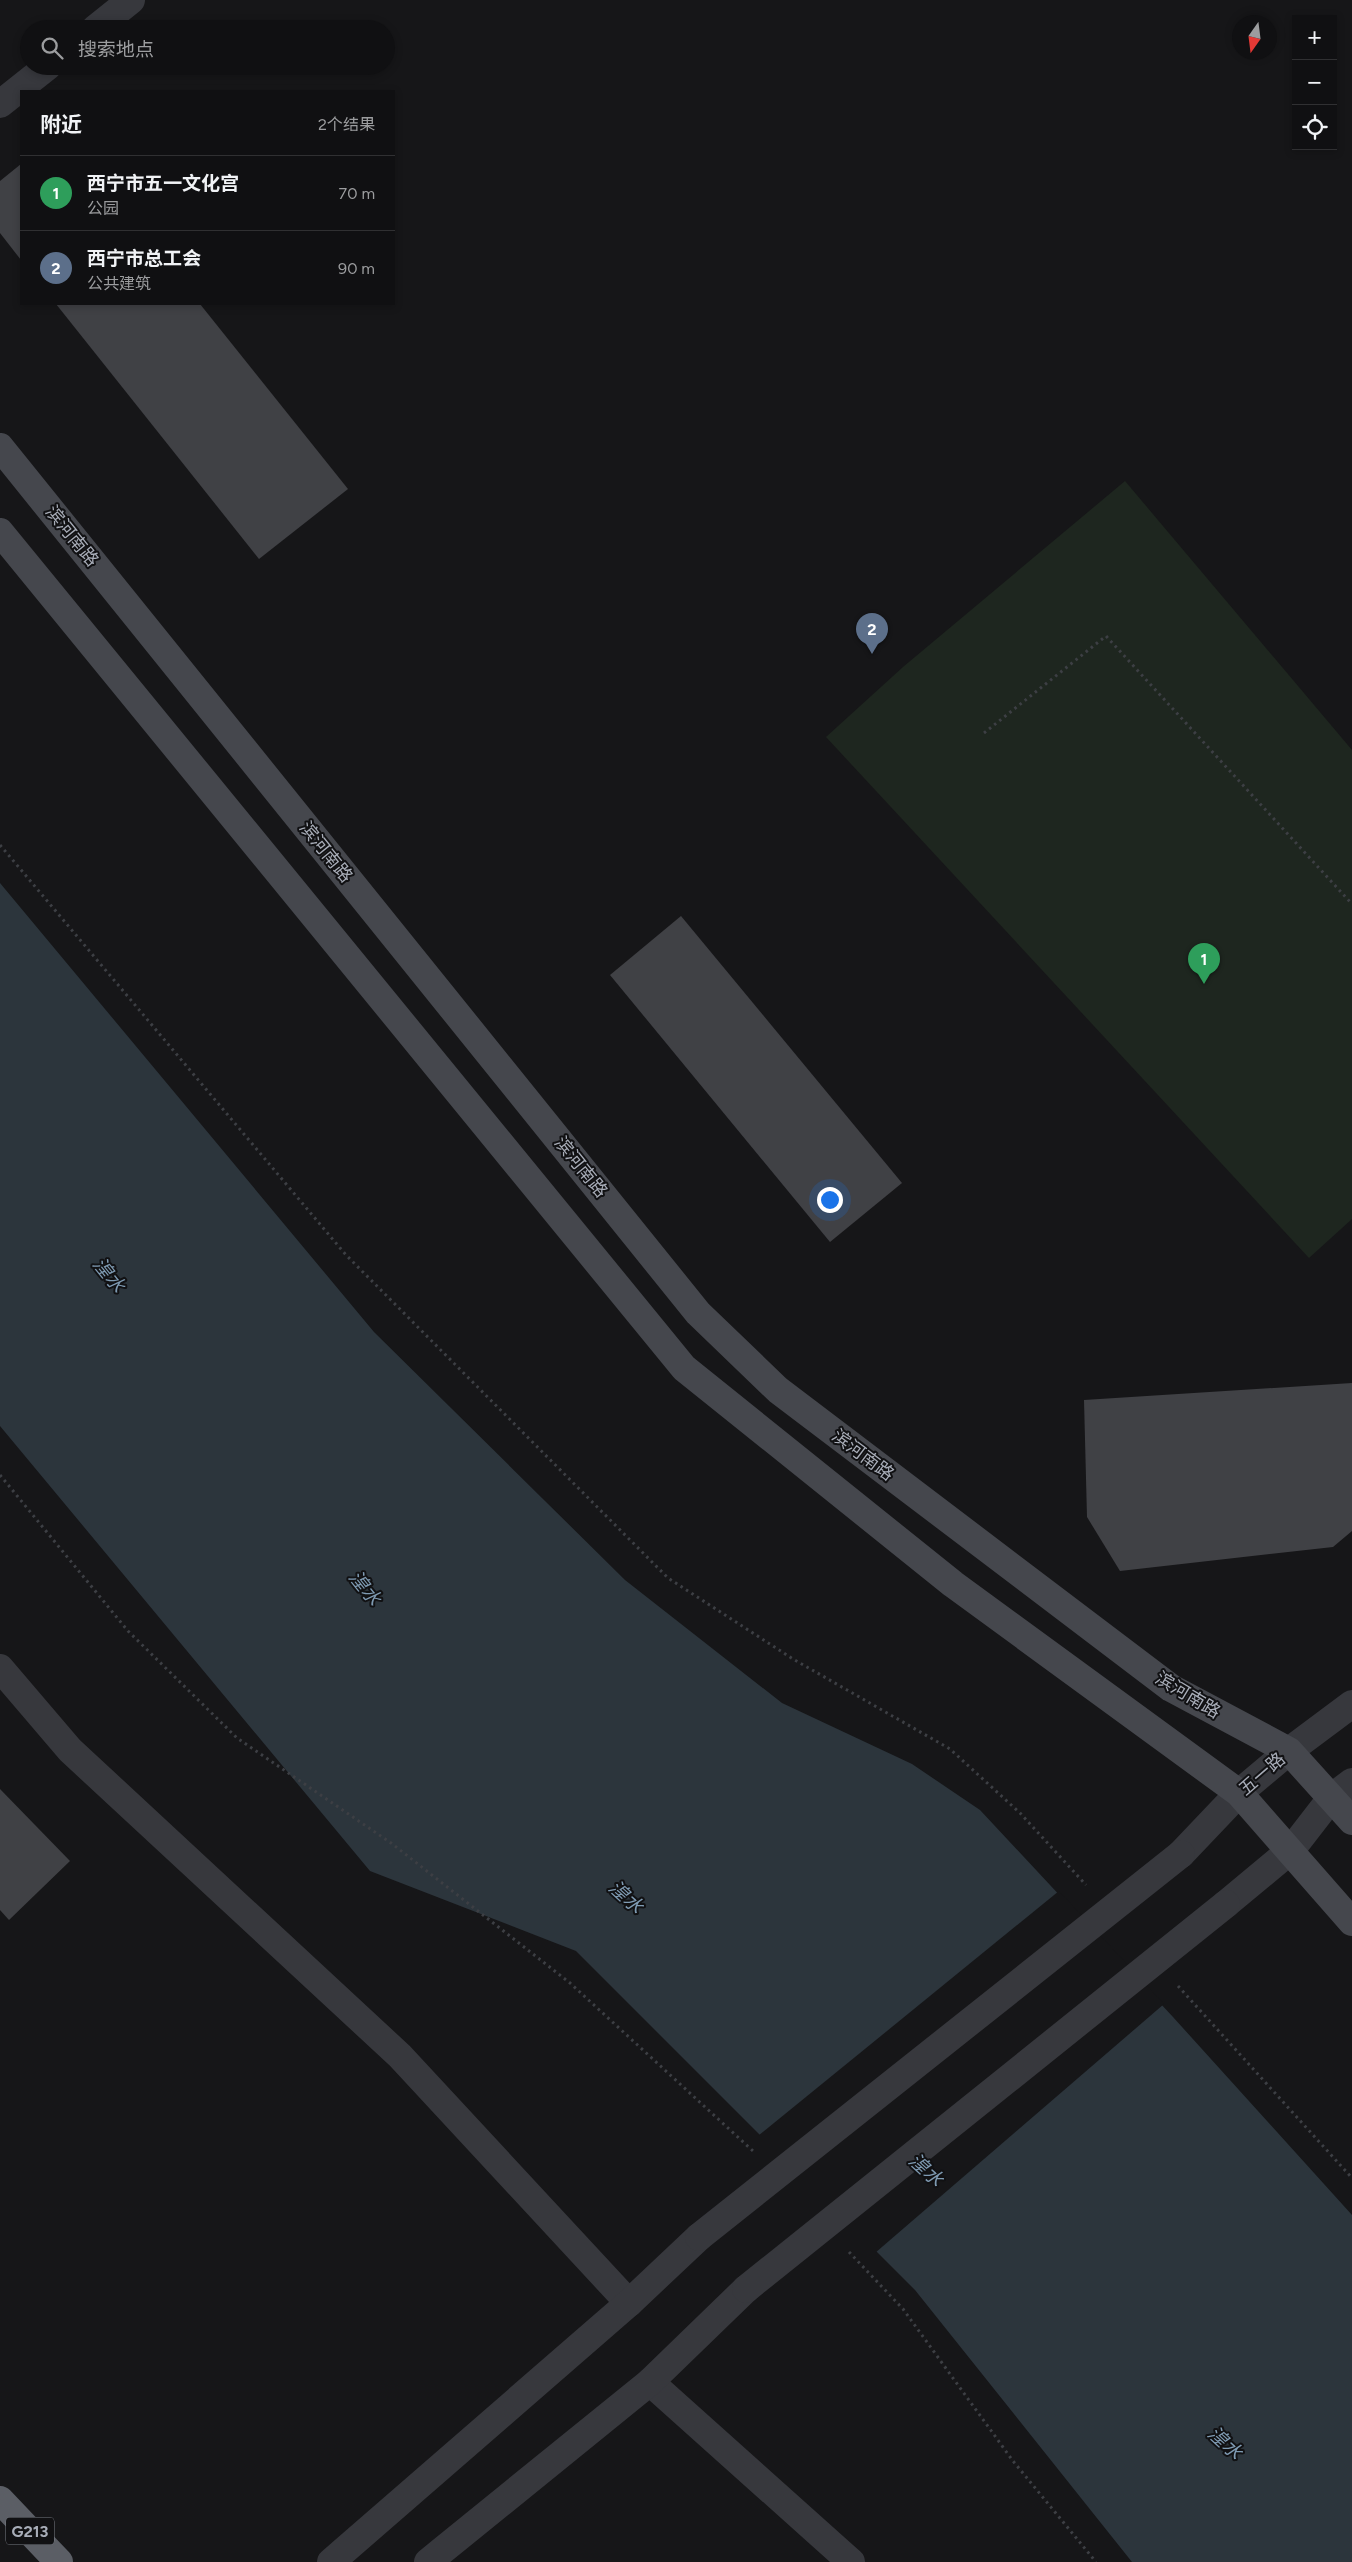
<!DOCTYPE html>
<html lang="zh">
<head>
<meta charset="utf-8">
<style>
	:root { --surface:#101012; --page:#1e1e20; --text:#f1f3f6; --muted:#9c9d9f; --line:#303032; --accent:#db2777 }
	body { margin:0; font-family:Figtree,"Noto Sans SC",sans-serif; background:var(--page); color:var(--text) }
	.controls { position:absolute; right:15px; top:15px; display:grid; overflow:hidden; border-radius:0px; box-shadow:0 2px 8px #0003 }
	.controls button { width:45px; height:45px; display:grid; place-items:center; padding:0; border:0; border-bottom:1px solid var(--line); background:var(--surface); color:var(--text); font:25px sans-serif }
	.compass { position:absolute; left:1232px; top:15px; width:45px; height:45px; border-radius:50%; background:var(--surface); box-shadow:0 2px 8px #0003; rotate:194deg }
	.you { position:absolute; left:829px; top:1199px; width:18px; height:18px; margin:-12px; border:4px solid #fff; border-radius:50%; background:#1a73e8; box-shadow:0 0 0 8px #1a73e833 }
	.badge { display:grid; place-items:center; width:32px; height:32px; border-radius:50%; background:var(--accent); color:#fff; font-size:16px; font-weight:700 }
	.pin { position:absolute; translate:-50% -41px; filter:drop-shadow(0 1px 2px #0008) }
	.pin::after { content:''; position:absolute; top:26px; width:18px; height:15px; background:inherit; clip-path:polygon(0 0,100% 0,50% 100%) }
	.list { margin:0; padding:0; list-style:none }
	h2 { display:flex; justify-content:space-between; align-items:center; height:65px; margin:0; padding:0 20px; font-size:21px }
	h2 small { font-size:16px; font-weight:400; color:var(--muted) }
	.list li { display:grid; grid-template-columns:32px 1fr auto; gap:15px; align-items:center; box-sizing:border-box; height:75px; padding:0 20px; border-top:1px solid var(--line) }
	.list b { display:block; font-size:19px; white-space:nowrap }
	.list p { margin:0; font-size:16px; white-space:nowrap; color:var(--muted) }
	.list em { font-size:16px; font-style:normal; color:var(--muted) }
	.icon { flex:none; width:28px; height:28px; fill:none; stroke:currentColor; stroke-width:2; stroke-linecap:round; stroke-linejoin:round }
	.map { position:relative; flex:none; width:1352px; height:2562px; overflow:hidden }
	.search { position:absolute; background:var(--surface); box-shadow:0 2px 8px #0003; left:20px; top:20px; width:375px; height:55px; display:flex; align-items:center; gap:12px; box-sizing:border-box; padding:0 18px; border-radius:28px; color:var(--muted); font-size:19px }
	.panel { position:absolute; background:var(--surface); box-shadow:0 2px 8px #0003; left:20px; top:90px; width:375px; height:215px; border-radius:0px }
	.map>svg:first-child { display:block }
	.green { fill:#1e261f }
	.water { fill:#2c353c }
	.pier { fill:#161618 }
	.building { fill:#404145 }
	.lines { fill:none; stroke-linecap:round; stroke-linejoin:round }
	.path { stroke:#3d3f44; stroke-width:3; stroke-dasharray:2.5 4; stroke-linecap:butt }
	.minor { stroke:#37383d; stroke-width:28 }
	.tertiary { stroke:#37383d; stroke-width:28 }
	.secondary { stroke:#45474d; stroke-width:28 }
	.trunk { stroke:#5b5e65; stroke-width:28 }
	.tertiary-bridge { stroke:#37383d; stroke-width:28 }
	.labels { text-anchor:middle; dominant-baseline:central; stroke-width:4; stroke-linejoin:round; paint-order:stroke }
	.shield { fill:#111113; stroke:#7b7e86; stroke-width:1 }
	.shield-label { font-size:16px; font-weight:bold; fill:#a8adb8 }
	.street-label { font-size:18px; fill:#a8adb8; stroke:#111113 }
	.water-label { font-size:19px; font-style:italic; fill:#7f9bb3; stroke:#111113 }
</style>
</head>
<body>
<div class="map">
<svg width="1352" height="2562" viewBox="0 0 1352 2562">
	<rect width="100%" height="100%" fill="#161618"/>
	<path class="green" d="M 1125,481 L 1352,750 L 1352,1219 L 1309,1258 L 826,737 L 903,667 Z"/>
	<path class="water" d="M 0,883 L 374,1332 L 625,1580 L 782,1703 L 912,1764 L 980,1810 L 1173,2017 L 1352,2215 L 1352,2562 L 1132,2562 L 915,2290 L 576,1951 L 370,1871 L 0,1426 Z"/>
	<path class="pier" d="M 1059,1891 L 1164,2004 L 875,2253 L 758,2136 Z"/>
	<g class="building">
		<path d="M 21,164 L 21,260 L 0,233 L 0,181 Z"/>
		<path d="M 56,304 L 200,304 L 348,489 L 259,559 Z"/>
		<path d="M 681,916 L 902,1183 L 830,1242 L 610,975 Z"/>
		<path d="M 1352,1383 L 1352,1531 L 1333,1547 L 1120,1571 L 1087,1517 L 1084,1400 Z"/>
		<path d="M 0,1789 L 70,1861 L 9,1920 L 0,1910 Z"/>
	</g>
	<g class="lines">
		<g class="path">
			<path d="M 984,733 L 1106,636 L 1352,904"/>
			<path d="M 0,845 L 346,1255 L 668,1578 L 793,1659 L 950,1749 L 1020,1813 L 1086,1885"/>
			<path d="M 0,1475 L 128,1631 L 237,1738 L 391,1843 L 570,1983 L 753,2151"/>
			<path d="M 1178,1986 L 1352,2178"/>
			<path d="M 849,2252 L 903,2309 L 1013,2461 L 1096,2562"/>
		</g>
		<g class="minor">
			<path d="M 95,29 L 131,0"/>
			<path d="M 0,104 L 48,66"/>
			<path d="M 0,1668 L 70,1750 L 400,2056 L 629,2303"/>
		</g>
		<g class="tertiary">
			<path d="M 1181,1854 L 1239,1793 L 1289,1751 L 1352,1704"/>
			<path d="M 1226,1904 L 1291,1850 L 1332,1797 L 1352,1782"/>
			<path d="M 650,2382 L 851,2562"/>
			<path d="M 331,2562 L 629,2303 L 699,2237"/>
			<path d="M 428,2562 L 650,2382 L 746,2289"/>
		</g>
		<g class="secondary">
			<path d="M 0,447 L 698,1313 L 778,1390 L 1171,1688 L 1289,1751 L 1352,1821"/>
			<path d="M 0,532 L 684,1368 L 953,1584 L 1239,1793 L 1352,1922"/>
		</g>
		<path class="trunk" d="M 0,2500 L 59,2562"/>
		<g class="tertiary-bridge">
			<path d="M 699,2237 L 1181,1854"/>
			<path d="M 746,2289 L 1226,1904"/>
		</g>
	</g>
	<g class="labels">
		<rect class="shield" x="6" y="2517.5" width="48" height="27" rx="4"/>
		<g class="shield-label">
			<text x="30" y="2531">G213</text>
		</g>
		<g class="street-label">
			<text transform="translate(72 536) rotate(51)">滨河南路</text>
			<text transform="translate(326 852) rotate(51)">滨河南路</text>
			<text transform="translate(581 1167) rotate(51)">滨河南路</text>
			<text transform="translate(863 1455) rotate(37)">滨河南路</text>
			<text transform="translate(1188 1695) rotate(31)">滨河南路</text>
			<text transform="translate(1262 1774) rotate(-41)">五一路</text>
		</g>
		<g class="water-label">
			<text transform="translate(109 1275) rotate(51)">湟水</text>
			<text transform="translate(365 1588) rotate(51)">湟水</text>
			<text transform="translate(626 1897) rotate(42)">湟水</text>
			<text transform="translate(926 2170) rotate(42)">湟水</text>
			<text transform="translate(1225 2443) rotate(42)">湟水</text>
		</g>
	</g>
</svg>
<div class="controls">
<button>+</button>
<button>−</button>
<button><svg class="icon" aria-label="locate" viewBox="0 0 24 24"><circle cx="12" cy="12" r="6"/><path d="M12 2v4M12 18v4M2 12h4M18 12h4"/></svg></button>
</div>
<svg class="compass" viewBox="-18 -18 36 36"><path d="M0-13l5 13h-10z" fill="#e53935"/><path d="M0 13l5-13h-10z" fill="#9c9d9f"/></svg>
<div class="you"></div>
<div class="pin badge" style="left:1204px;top:984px;background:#2e9e5b">1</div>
<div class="pin badge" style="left:872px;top:654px;background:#5c6f8a">2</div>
<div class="search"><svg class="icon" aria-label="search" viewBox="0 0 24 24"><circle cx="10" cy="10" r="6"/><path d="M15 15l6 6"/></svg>搜索地点</div>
<section class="panel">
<h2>附近<small>2个结果</small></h2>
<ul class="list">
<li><span class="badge" style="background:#2e9e5b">1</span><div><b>西宁市五一文化宫</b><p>公园</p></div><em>70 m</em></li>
<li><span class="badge" style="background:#5c6f8a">2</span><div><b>西宁市总工会</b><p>公共建筑</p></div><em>90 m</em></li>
</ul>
</section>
</div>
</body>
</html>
